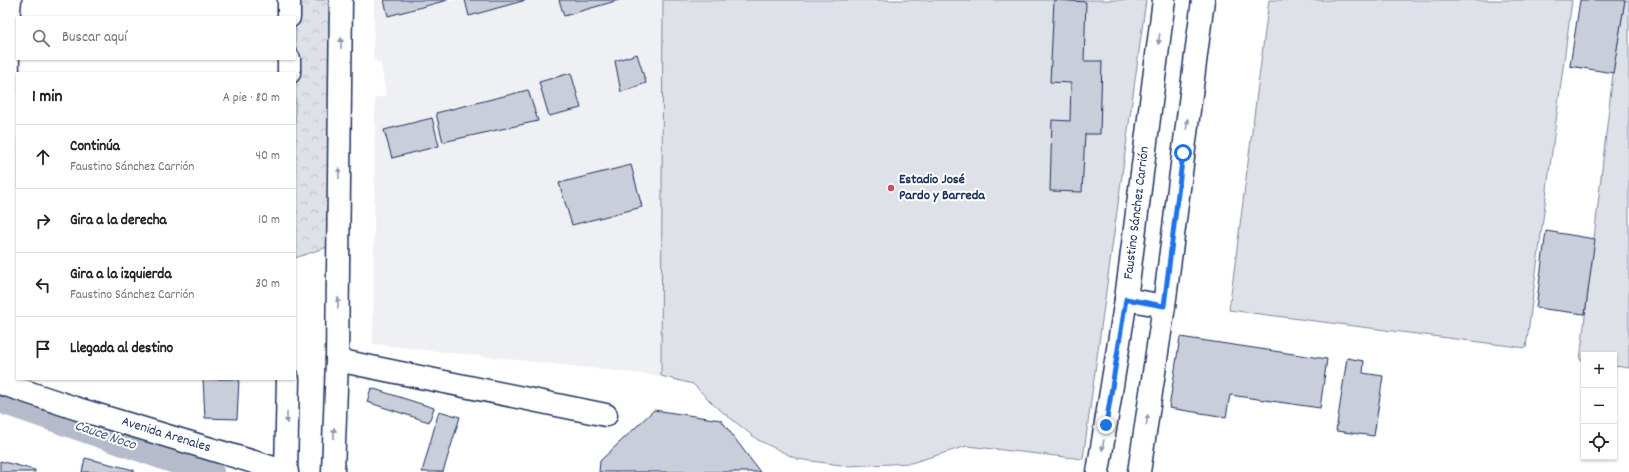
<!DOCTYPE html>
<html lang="es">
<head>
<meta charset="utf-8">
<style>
	:root { --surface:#fff; --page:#f6f6f6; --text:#202124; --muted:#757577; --line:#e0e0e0 }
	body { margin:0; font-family:Dekko,sans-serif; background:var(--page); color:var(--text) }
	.controls { position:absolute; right:12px; bottom:12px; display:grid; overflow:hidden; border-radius:0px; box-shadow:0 1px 3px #0004 }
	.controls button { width:36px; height:36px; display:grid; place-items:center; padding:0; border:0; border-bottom:1px solid var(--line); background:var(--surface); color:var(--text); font:20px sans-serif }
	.stop { position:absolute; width:12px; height:12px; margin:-9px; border:3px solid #1a73e8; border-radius:50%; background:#fff }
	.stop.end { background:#1a73e8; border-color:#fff; box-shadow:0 1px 4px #0008 }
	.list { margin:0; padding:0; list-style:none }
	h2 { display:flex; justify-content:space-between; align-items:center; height:52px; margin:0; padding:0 16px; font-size:17px }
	h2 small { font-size:13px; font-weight:400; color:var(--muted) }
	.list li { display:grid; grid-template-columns:26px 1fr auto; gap:12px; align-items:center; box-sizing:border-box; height:64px; padding:0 16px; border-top:1px solid var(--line) }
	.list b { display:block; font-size:15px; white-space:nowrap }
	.list p { margin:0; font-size:13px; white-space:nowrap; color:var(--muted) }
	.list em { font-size:13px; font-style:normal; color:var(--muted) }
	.icon { flex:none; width:22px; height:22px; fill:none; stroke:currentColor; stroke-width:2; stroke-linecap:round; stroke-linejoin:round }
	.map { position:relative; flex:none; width:1629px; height:472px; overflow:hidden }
	.search { position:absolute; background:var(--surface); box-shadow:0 1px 3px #0004; left:16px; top:16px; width:280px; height:44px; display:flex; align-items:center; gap:10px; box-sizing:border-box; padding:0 14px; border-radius:0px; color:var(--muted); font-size:15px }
	.panel { position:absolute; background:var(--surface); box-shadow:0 1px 3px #0004; left:16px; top:72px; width:280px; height:308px; border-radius:0px }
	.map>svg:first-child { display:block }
	.built { fill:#eff0f4 }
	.green { fill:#dee1e7; stroke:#7c88a2 }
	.forest { fill:url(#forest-crowns); stroke:#7c88a2 }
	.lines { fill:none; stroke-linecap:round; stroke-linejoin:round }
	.canal { stroke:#b5bbca; stroke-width:28 }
	.building { fill:#caceda; stroke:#1b2f5e }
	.minor-casing { stroke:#1b2f5e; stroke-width:25 }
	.highway-casing { stroke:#1b2f5e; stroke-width:25 }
	.minor { stroke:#fff; stroke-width:22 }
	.highway { stroke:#fff; stroke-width:22 }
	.oneway { fill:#8d97ae }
	.route { stroke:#1a73e8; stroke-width:5 }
	.poi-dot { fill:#d1495b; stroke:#fff; stroke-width:1.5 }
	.labels { text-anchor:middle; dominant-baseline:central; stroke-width:4; stroke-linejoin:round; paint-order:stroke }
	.poi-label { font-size:14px; font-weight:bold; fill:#1b2f5e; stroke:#fff; text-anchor:start }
	.street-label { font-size:14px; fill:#1b2f5e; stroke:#fff }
	.water-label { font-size:15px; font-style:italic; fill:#49597e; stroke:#fff }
</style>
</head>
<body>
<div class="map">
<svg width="1629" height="472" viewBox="0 0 1629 472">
	<defs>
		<pattern id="forest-crowns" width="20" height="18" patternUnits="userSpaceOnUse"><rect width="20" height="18" fill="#dee1e7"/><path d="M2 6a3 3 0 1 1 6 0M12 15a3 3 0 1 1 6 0" fill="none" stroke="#bec1c9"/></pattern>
	</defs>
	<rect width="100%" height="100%" fill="#fff"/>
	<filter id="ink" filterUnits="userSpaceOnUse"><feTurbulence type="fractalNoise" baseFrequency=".025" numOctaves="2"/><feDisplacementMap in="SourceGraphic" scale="8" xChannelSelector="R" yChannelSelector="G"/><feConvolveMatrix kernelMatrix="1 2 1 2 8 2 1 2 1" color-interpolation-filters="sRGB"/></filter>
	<g filter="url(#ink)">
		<path class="built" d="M 374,0 L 663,0 L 661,376 L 373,344 L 375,98 L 386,96 L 381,63 L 373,60 Z"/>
		<g class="green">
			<path d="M 663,0 L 1146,0 L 1083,459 L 967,446 L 911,463 L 848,466 L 797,459 L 758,440 L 715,406 L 693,384 L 661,376 Z"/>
			<path d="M 1269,0 L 1572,0 L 1526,348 L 1229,310 Z"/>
			<path d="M 1625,0 L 1629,0 L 1629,368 L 1614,366 L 1614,355 L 1584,355 L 1584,360 L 1580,360 L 1613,73 Z"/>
		</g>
		<path class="forest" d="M 291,0 L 339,0 L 339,243 L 295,258 L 295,17 Z"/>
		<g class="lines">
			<path class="canal" d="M 0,399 L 210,472"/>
		</g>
		<g class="building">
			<path d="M 384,0 L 448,0 L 388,16 Z"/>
			<path d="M 465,0 L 526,0 L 469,16 Z"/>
			<path d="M 559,0 L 619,0 L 564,16 Z"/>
			<path d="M 1054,0 L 1086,2 L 1084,61 L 1102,61 L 1100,134 L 1085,134 L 1082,192 L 1050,191 L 1052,120 L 1070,121 L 1071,83 L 1050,82 Z"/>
			<path d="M 1580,0 L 1625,0 L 1613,73 L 1570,66 Z"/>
			<path d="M 637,54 L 646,83 L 621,92 L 615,61 Z"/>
			<path d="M 571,73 L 581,108 L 549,116 L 539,82 Z"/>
			<path d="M 528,90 L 538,121 L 443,142 L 436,113 Z"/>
			<path d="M 432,118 L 439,146 L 392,158 L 384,130 Z"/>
			<path d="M 631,165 L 642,207 L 572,225 L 559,183 Z"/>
			<path d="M 1546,231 L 1595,239 L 1585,314 L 1536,308 Z"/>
			<path d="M 1180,337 L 1327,359 L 1320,408 L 1230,395 L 1226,417 L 1169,408 Z"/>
			<path d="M 1347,358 L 1364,361 L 1363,373 L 1383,376 L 1374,436 L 1336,431 Z"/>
			<path d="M 203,379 L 239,379 L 237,419 L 205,418 Z"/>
			<path d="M 371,388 L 434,408 L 429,422 L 367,402 Z"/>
			<path d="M 654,410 L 721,420 L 760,472 L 599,472 L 600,461 Z"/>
			<path d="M 439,411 L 460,417 L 443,472 L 422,472 Z"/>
			<path d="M 85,458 L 134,470 L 134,472 L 82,472 Z"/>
			<path d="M 0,461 L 35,470 L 35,472 L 0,472 Z"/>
		</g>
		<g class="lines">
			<g class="minor-casing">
				<g id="minor">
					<path d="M 1126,299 L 1164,306"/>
					<path d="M 337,360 L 606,415"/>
					<path d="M 0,383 L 78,409 L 287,472"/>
					<path d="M 7,385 L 8,21 L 10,0"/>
					<path d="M 1098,472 L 1126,299 L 1164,0"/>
					<path d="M 1139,472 L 1164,306 L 1203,0"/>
				</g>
			</g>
			<g class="highway-casing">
				<g id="highway">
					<path d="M 289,0 L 289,17"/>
					<path d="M 289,59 L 289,73"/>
					<path d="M 286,472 L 288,379"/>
					<path d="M 333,472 L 337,360 L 341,0"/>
				</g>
			</g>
			<use href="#minor" class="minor"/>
			<use href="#highway" class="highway"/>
		</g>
		<defs><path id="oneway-solid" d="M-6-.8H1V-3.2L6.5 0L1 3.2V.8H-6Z"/></defs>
		<g class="oneway">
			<use href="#oneway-solid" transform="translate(1159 39) rotate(97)"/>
			<use href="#oneway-solid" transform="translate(341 43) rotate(-89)"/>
			<use href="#oneway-solid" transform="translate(1187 124) rotate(-83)"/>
			<use href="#oneway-solid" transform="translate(339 173) rotate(-89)"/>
			<use href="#oneway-solid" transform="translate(338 303) rotate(-89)"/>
			<use href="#oneway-solid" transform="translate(287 418) rotate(91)"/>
			<use href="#oneway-solid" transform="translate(1147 420) rotate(-82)"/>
			<use href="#oneway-solid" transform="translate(334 433) rotate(-88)"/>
			<use href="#oneway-solid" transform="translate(1103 445) rotate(99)"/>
		</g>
	</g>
	<g class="lines" filter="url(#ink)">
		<path class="route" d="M 1106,425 L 1126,299 L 1164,306 L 1183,153"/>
	</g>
	<circle class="poi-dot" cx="891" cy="188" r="4"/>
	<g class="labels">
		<g class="poi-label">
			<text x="899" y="180">Estadio José<tspan x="899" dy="16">Pardo y Barreda</tspan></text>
		</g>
		<g class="street-label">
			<text transform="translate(1137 213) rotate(-83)">Faustino Sánchez Carrión</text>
			<text transform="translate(166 435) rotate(17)">Avenida Arenales</text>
		</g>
		<g class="water-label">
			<text transform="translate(105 436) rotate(19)">Cauce Noco</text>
		</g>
	</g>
</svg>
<div class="controls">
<button>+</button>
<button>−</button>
<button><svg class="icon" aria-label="locate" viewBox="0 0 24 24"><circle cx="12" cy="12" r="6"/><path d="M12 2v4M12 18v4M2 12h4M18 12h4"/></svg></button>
</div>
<div class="stop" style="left:1183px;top:153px"></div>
<div class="stop end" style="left:1106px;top:425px"></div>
<div class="search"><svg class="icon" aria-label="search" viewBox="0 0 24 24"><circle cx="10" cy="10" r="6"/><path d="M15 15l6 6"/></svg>Buscar aquí</div>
<section class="panel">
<h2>1 min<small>A pie · 80 m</small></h2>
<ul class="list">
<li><svg class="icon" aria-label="ahead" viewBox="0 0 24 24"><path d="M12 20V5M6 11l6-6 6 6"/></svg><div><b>Continúa</b><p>Faustino Sánchez Carrión</p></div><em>40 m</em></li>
<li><svg class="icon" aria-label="right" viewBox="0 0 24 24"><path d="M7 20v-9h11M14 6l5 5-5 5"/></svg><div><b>Gira a la derecha</b></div><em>10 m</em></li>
<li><svg class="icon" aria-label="left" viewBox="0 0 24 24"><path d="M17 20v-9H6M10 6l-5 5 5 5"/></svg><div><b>Gira a la izquierda</b><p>Faustino Sánchez Carrión</p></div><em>30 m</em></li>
<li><svg class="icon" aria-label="arrive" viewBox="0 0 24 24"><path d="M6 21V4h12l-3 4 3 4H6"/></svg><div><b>Llegada al destino</b></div></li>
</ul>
</section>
</div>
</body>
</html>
